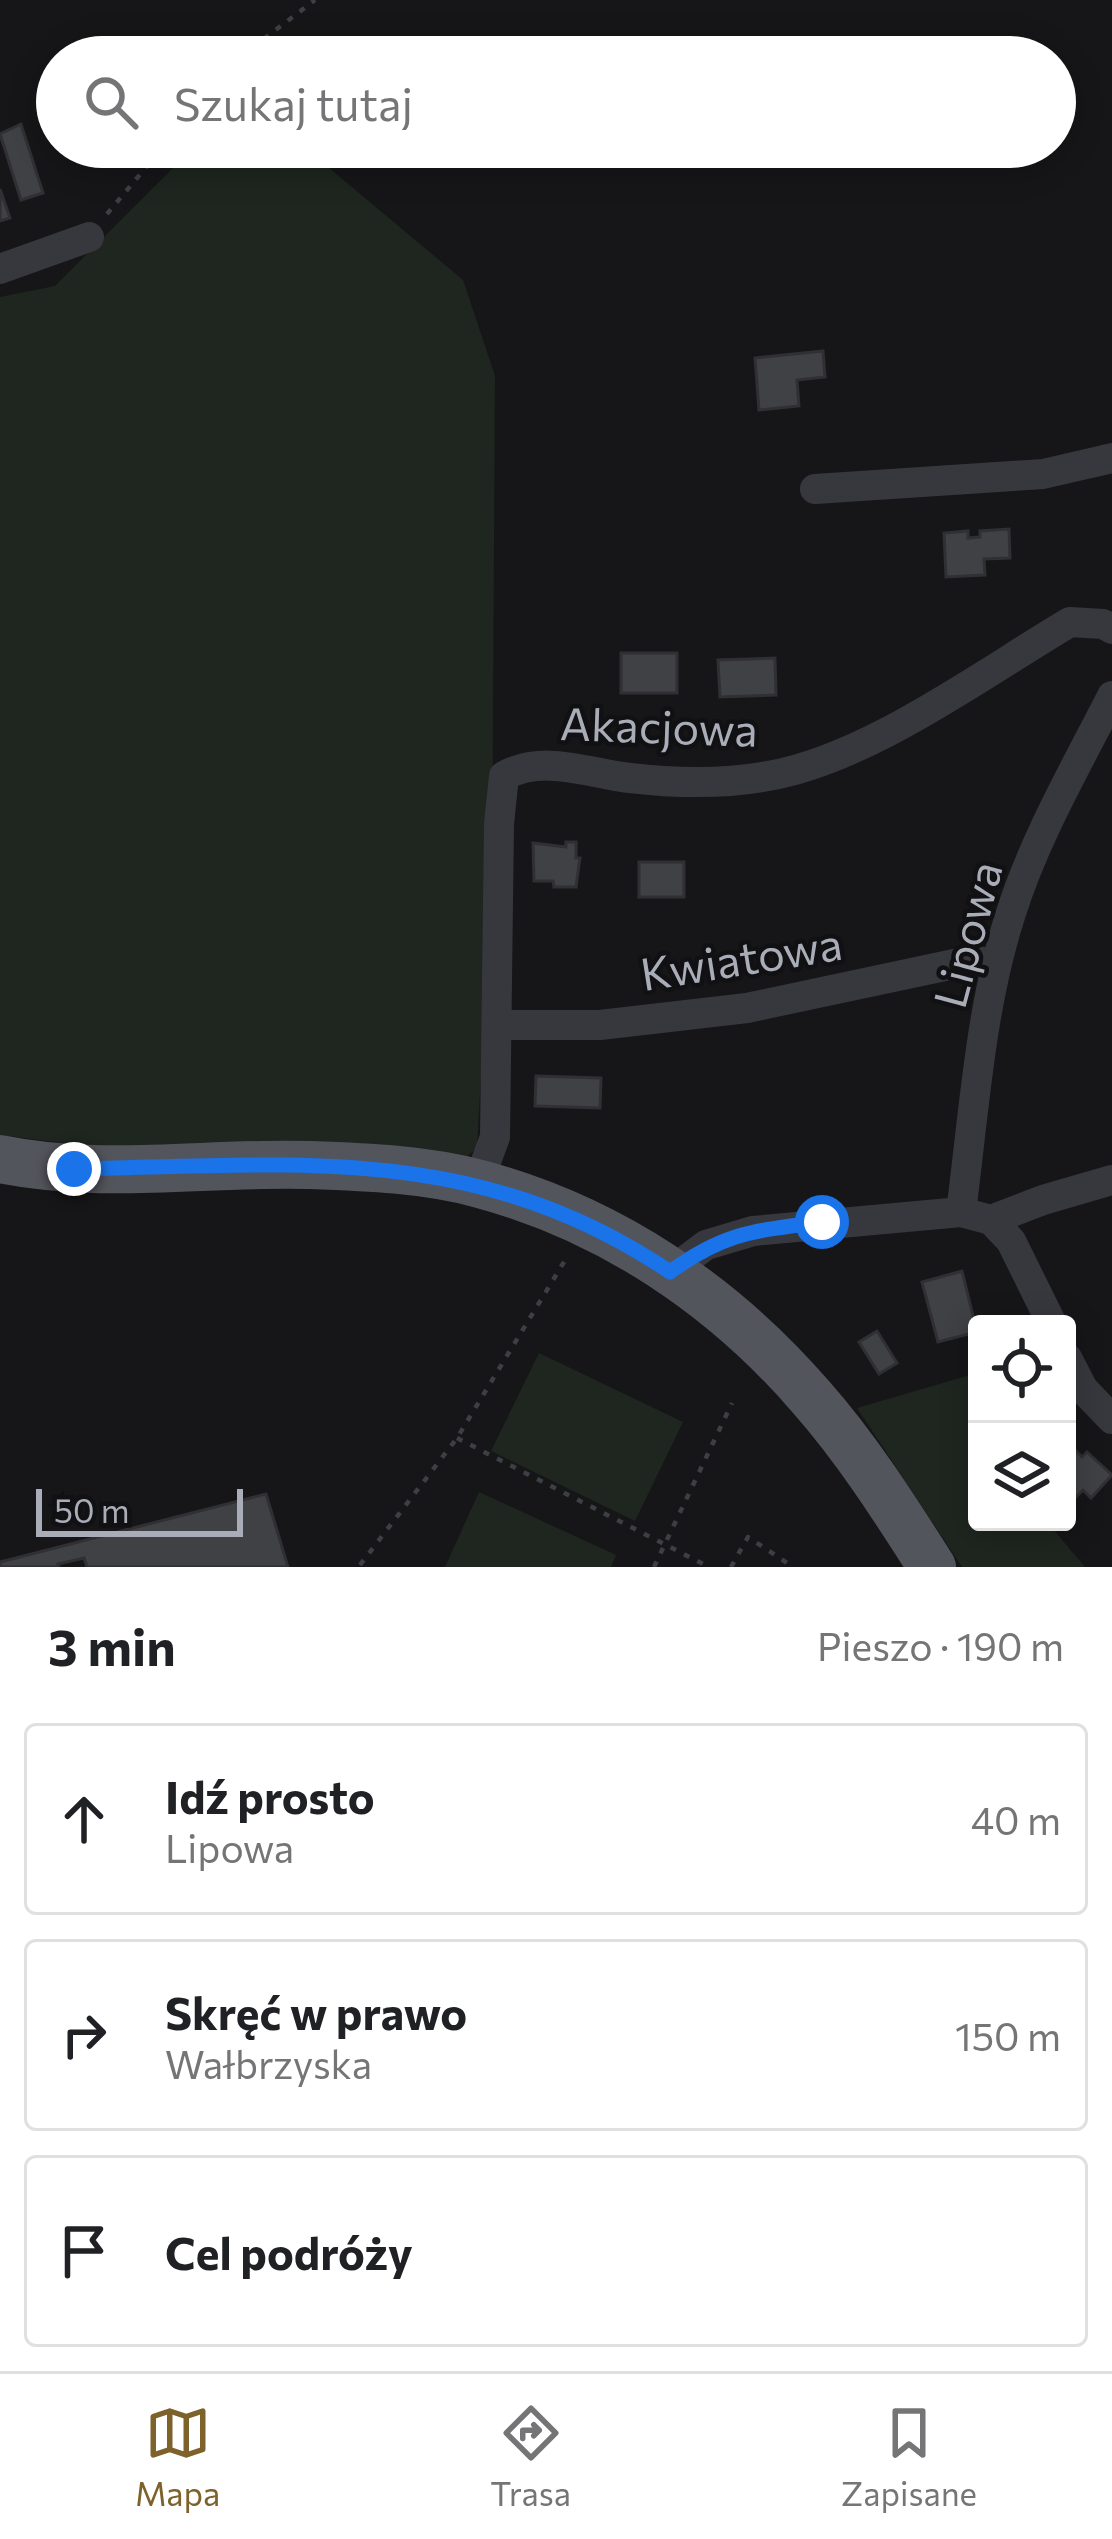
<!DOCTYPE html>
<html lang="pl">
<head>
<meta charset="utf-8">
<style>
	:root { --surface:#fff; --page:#f6f6f6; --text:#202124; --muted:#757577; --line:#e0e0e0; --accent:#7e622b }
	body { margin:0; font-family:Commissioner,sans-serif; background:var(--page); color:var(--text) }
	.controls { position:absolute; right:36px; bottom:36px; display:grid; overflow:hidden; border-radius:12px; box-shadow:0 6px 30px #0003 }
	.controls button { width:108px; height:108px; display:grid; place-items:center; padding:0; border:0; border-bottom:3px solid var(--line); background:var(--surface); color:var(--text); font:60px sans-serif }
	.scale { position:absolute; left:36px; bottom:30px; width:207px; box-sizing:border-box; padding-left:12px; border:6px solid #a8adb8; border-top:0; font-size:33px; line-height:42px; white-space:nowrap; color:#a8adb8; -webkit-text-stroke:9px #111113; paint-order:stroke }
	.stop { position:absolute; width:36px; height:36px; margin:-27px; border:9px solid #1a73e8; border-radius:50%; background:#fff }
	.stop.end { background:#1a73e8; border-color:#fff; box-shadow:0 3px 12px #0008 }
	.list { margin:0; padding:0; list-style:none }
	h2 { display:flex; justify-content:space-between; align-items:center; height:156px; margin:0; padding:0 48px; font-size:51px }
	h2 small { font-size:39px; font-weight:400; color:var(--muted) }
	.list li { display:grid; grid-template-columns:78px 1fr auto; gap:36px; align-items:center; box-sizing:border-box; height:192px; margin:0 24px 24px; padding:0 24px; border:3px solid var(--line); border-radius:12px }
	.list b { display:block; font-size:45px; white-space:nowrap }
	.list p { margin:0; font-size:39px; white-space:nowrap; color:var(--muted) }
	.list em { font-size:39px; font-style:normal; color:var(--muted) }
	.icon { flex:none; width:66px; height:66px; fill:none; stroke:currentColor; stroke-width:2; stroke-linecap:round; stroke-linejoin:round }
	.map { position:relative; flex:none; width:1112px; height:1567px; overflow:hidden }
	.search { position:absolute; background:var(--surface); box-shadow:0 6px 30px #0003; left:36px; right:36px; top:36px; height:132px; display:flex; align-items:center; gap:30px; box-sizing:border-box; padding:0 42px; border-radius:66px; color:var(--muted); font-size:45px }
	.sheet { height:804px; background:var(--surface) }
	nav { display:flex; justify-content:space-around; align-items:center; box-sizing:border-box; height:168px; border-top:3px solid var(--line); background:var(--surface); font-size:33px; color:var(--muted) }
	nav a { display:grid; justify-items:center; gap:6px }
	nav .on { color:var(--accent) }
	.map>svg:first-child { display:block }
	.green { fill:#1e261f }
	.building { fill:#404145; stroke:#303034; stroke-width:3 }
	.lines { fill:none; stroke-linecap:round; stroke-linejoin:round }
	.path { stroke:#3d3f44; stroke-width:4.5; stroke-dasharray:6 9; stroke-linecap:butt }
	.minor { stroke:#37383d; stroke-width:30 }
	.primary { stroke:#53555c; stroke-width:48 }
	.route { stroke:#1a73e8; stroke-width:15 }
	.labels { text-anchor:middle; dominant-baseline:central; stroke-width:9; stroke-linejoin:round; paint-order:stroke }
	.street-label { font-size:45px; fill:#a8adb8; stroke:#111113 }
</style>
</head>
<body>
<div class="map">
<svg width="1112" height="1567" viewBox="0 0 1112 1567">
	<rect width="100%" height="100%" fill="#161618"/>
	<g class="green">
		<path d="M 194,147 L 304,147 L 463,280 L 495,376 L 492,881 L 477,1148 L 459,1163 L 109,1149 L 0,1135 L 0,297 L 55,286 Z"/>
		<path d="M 539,1353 L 683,1422 L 635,1521 L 491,1451 Z"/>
		<path d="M 977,1373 L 977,1522 L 1047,1522 L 1085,1567 L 962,1567 L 857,1408 Z"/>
		<path d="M 479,1492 L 616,1555 L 611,1567 L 445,1567 Z"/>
	</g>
	<g class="building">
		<path d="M 21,124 L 43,193 L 21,200 L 0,134 Z"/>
		<path d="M 0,189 L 10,218 L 0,221 Z"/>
		<path d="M 823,351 L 825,377 L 797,380 L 799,406 L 759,410 L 755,358 Z"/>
		<path d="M 1009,529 L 1010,558 L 984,559 L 985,575 L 946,577 L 944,533 L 968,531 L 968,538 L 980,537 L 980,531 Z"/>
		<rect x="621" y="653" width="56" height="40"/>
		<path d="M 775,658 L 776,695 L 720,697 L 718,660 Z"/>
		<path d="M 566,842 L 576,842 L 576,858 L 580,858 L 576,887 L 554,887 L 553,881 L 534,881 L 533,843 L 566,847 Z"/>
		<rect x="639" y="862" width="45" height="35"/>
		<path d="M 536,1076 L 601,1078 L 600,1108 L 535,1106 Z"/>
		<path d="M 962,1271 L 977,1332 L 938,1342 L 922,1282 Z"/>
		<path d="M 877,1331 L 897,1363 L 879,1374 L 859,1342 Z"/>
		<path d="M 1071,1446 L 1082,1457 L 1087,1452 L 1112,1475 L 1091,1498 L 1083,1490 L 1075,1498 L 1067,1491 L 1067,1450 Z"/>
		<path d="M 266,1494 L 288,1567 L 87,1567 L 84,1558 L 58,1564 L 59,1567 L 0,1567 L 0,1562 Z"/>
	</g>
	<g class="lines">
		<g class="path">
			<path d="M 240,57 L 315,0"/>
			<path d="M 107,214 L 163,147"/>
			<path d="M 457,1438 L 709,1567"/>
			<path d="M 360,1565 L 457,1438 L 567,1257"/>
			<path d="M 654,1567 L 732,1403"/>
			<path d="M 731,1567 L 748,1537 L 793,1567"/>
		</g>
		<g class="minor">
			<path d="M 0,269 L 89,237"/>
			<path d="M 815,489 L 1043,474 L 1112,458"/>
			<path d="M 498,1025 L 600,1025 L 747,1008 L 973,960 L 996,965"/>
			<path d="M 478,1183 L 495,1137 L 499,824 L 504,776 C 543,754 588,773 630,778 C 673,783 725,784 768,776 C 868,759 982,674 1070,622 L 1103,624 L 1112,629"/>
			<path d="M 961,1212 C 974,1113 980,1008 1011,913 C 1035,837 1076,767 1112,696"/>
			<path d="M 991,1220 L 1011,1241 L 1052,1324"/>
			<path d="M 670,1272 L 706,1245 L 753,1231 L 961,1212 L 991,1220 L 1043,1200 L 1112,1180"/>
			<path d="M 1067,1358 L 1083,1389 L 1112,1419"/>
		</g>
		<path class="primary" d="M 0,1159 C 102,1180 206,1162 308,1165 C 365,1167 425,1169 480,1184 C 610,1219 723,1295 811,1397 C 857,1449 895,1509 932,1567"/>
	</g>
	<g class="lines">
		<path class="route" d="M 74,1169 C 294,1165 477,1142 670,1272 C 726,1231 756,1231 822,1222"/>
	</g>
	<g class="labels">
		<g class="street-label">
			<text transform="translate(659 725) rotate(2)">Akacjowa</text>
			<text transform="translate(966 934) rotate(-75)">Lipowa</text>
			<text transform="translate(741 957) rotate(-9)">Kwiatowa</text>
		</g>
	</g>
</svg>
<div class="controls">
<button><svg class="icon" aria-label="locate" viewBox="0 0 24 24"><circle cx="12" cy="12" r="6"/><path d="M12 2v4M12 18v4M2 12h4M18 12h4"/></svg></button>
<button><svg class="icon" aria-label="layers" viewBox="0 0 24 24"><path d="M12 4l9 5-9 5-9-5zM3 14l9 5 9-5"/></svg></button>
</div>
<div class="scale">50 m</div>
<div class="stop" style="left:822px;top:1222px"></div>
<div class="stop end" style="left:74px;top:1169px"></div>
<div class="search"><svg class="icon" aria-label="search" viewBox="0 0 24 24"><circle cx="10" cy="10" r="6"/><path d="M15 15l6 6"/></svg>Szukaj tutaj</div>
</div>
<section class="sheet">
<h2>3 min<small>Pieszo · 190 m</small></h2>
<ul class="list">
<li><svg class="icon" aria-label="ahead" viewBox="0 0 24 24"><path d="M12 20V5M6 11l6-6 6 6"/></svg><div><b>Idź prosto</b><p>Lipowa</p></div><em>40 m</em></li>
<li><svg class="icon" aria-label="right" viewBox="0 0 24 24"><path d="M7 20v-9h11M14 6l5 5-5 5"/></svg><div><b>Skręć w prawo</b><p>Wałbrzyska</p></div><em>150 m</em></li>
<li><svg class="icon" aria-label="arrive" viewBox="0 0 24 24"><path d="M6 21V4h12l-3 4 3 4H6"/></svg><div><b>Cel podróży</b></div></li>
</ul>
</section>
<nav>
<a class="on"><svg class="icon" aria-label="map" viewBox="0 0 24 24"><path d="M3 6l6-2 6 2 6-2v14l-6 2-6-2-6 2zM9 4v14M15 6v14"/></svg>Mapa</a>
<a><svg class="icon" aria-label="directions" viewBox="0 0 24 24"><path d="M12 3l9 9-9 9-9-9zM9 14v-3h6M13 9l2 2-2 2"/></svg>Trasa</a>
<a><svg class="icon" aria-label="saved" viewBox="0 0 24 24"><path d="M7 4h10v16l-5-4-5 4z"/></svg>Zapisane</a>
</nav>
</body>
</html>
